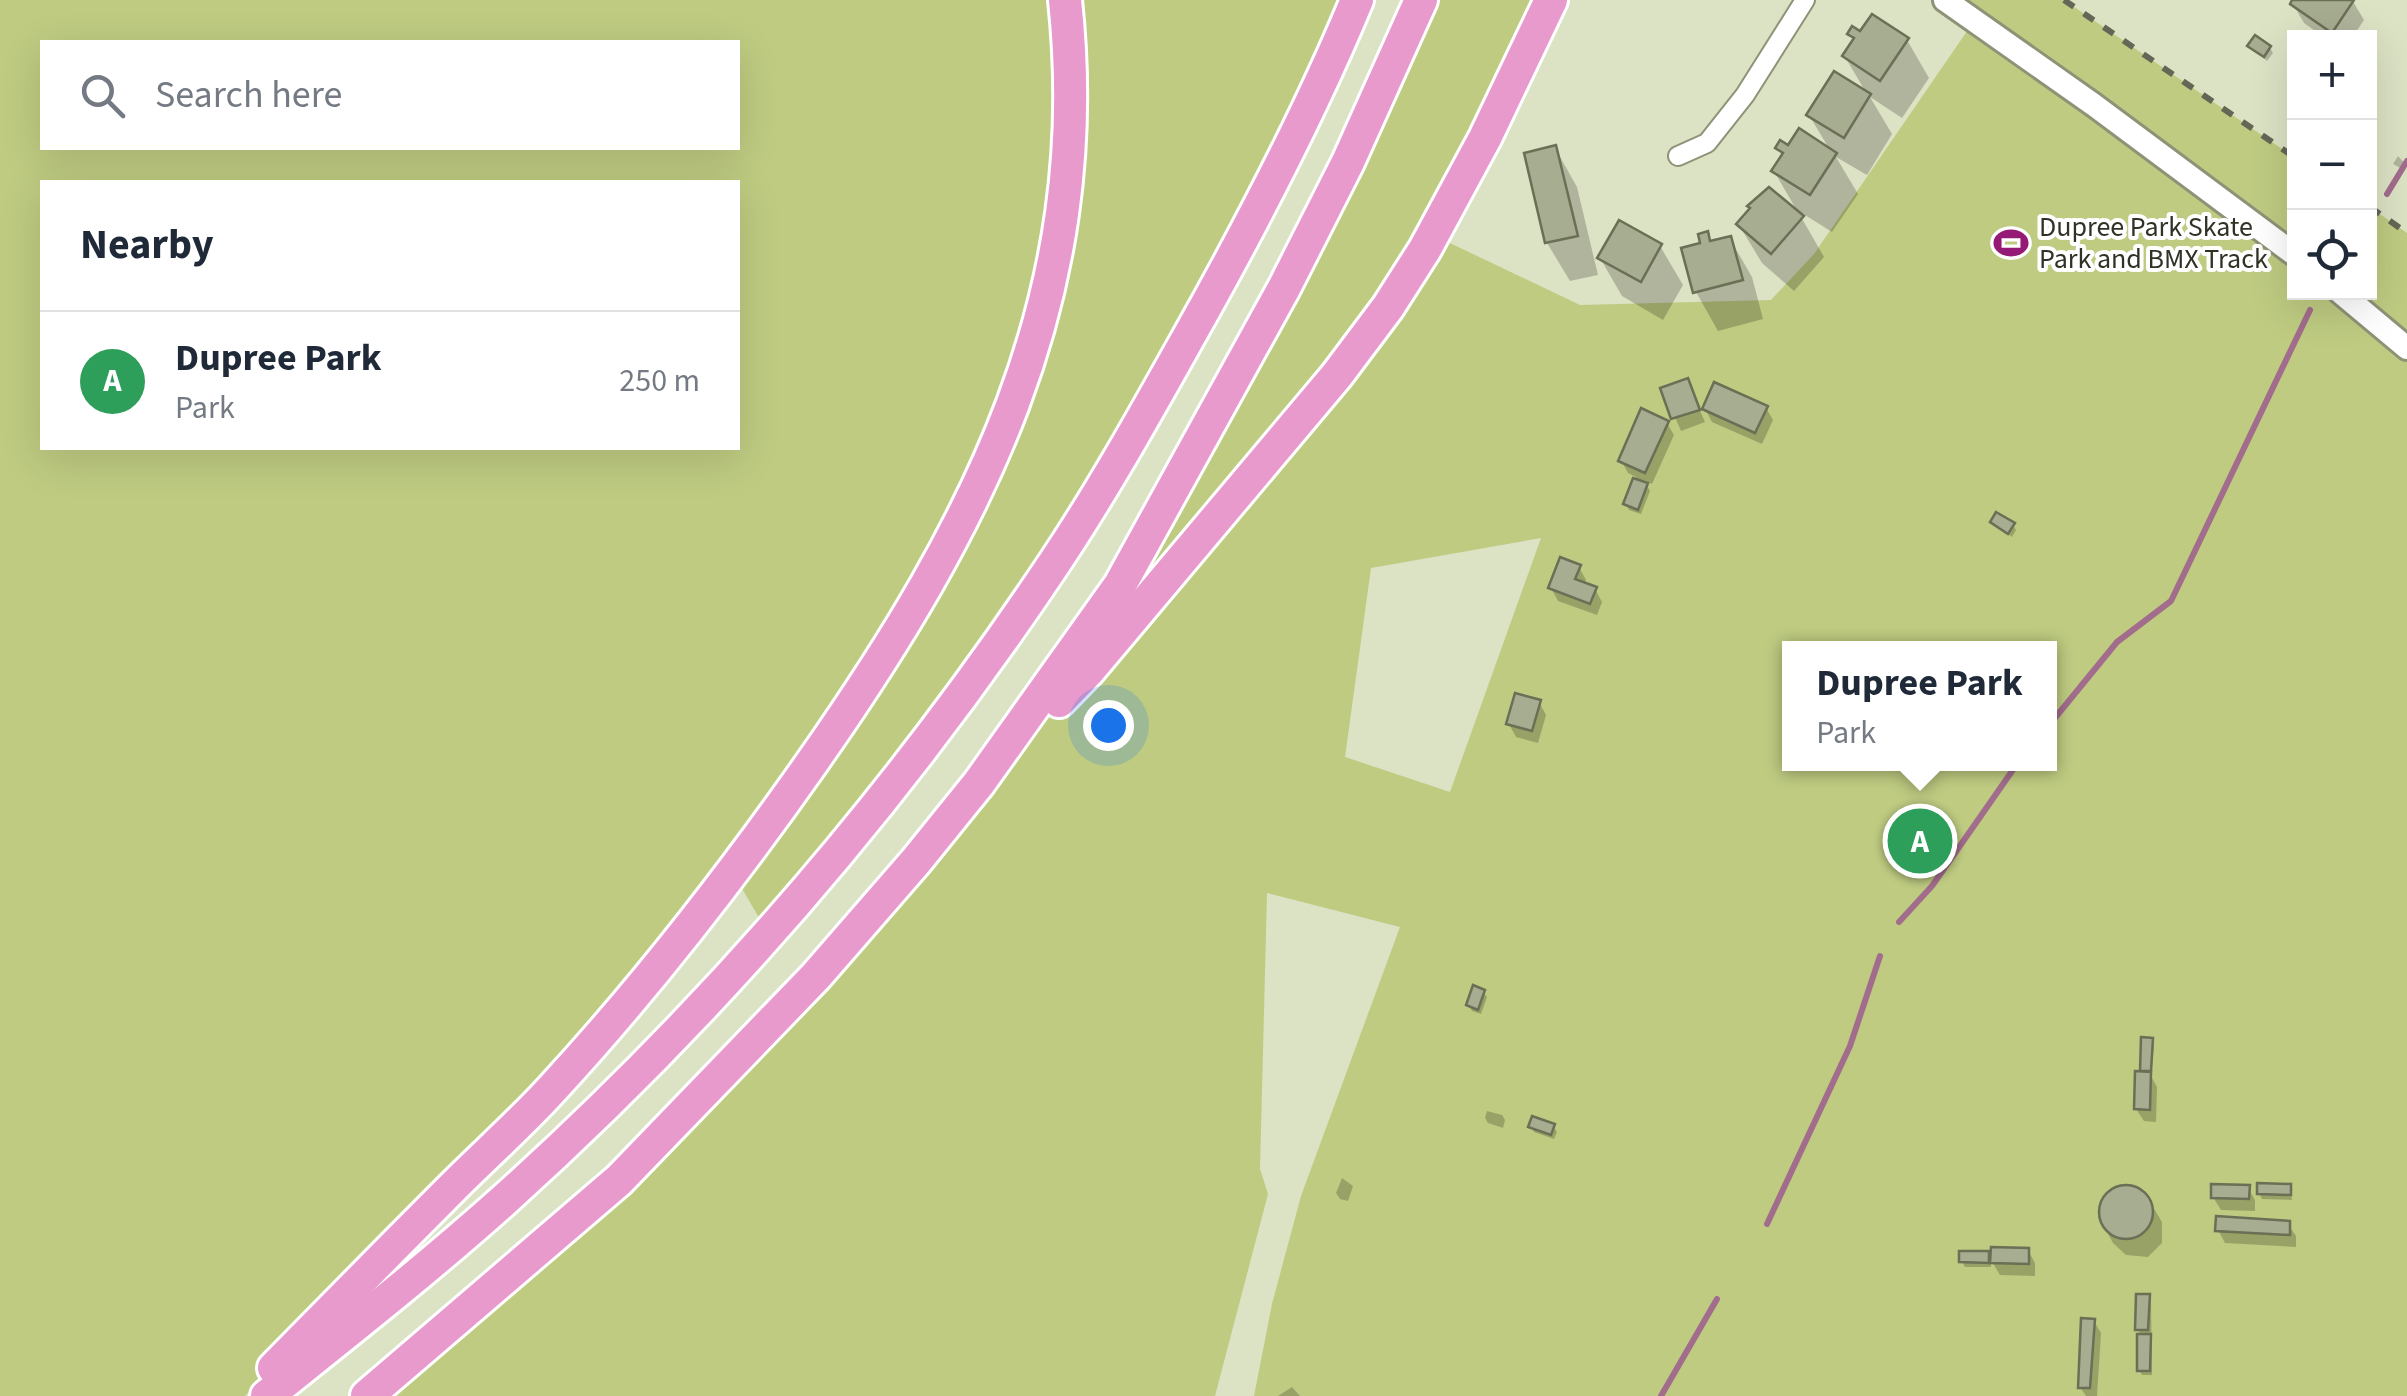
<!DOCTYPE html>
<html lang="en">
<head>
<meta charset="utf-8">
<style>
	:root { --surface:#fff; --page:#f6f6f7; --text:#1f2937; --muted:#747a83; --line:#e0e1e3; --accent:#ea580c }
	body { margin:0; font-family:"Source Sans 3",sans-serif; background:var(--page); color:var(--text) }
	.controls { position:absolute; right:30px; top:30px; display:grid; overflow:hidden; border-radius:0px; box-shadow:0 10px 40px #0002 }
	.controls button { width:90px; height:90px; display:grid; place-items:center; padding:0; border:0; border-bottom:2px solid var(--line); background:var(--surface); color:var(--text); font:50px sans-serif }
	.you { position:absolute; left:1108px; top:725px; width:35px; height:35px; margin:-25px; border:8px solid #fff; border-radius:50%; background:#1a73e8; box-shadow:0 0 0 15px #1a73e833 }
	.badge { display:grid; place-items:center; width:65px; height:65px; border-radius:50%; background:var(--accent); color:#fff; font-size:32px; font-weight:700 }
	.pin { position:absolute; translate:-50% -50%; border:5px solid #fff; box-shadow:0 2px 10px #0006 }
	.popup { position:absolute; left:1782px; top:641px; width:275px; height:130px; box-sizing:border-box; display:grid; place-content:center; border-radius:0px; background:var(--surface); filter:drop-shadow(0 2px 8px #0005); font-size:32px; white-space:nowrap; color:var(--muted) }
	.popup b { font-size:38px; color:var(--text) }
	.popup::after { content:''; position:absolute; left:50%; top:100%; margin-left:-20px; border:20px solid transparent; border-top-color:var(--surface) }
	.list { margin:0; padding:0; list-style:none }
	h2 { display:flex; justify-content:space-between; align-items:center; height:130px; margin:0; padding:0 40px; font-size:42px }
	h2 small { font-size:32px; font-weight:400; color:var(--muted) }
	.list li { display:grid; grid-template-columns:65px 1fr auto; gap:30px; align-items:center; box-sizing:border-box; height:140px; padding:0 40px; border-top:2px solid var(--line) }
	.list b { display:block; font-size:38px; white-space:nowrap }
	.list p { margin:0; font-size:32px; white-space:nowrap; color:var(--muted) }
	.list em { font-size:32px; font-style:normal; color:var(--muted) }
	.icon { flex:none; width:55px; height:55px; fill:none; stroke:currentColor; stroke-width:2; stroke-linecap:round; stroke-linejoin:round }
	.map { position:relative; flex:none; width:2407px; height:1396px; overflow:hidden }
	.search { position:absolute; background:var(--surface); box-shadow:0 10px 40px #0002; left:40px; top:40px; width:700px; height:110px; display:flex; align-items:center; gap:25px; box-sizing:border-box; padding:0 35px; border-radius:0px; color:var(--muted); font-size:38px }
	.panel { position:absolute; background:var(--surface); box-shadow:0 10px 40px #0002; left:40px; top:180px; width:700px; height:270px; border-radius:0px }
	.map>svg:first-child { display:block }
	.green { fill:#becb81; fill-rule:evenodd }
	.shadow { fill:#0003 }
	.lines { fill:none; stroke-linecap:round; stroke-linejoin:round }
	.stream { stroke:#a26c8c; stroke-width:6 }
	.building { fill:#a7ad90; stroke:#6a6f55; stroke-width:2.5 }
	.minor-casing { stroke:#8e9377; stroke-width:22 }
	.tertiary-casing { stroke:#8e9377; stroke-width:28 }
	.motorway-casing { stroke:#fff; stroke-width:38 }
	.minor { stroke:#fff; stroke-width:18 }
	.tertiary { stroke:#fff; stroke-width:22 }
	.motorway { stroke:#e89acc; stroke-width:32 }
	.rail { stroke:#646756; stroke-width:6; stroke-dasharray:12 12; stroke-linecap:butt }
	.labels { text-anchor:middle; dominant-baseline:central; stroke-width:8; stroke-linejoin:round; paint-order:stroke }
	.poi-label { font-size:28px; fill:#303226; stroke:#fff; text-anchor:start }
</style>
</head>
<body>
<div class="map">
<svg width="2407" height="1396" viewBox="0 0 2407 1396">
	<rect width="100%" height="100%" fill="#dce2c4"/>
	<g class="green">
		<path d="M 0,0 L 1357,0 L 1095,498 L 768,933 L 733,873 L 245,1396 L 0,1396 ZM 42,42 L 738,42 L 738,148 L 42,148 ZM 42,182 L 738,182 L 738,448 L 42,448 Z"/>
		<path d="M 1421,0 L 1551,0 L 1433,235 L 1580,305 L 1771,300 L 1814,254 L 1974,21 L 1945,0 L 2064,0 L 2294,157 L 2294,292 L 2370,292 L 2370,207 L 2407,233 L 2407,1396 L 1254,1396 L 1272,1304 L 1301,1196 L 1400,927 L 1267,893 L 1260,1169 L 1268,1194 L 1215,1396 L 367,1396 L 728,1071 L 1120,585 ZM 1541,538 L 1450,792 L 1345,757 L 1371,568 ZM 1790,648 L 2050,648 L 2050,764 L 1790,764 Z"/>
	</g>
	<g class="shadow">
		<path d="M 2295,0 L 2352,0 L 2364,20 L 2352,38 L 2325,38 L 2304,23 L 2293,4 Z"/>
		<path d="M 1850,34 L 1907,40 L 1929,78 L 1902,118 L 1870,97 L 1892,134 L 1867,175 L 1836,157 L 1858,194 L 1832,232 L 1797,210 L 1824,257 L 1794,291 L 1762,263 L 1739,225 L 1800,216 L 1774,171 L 1783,157 L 1778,148 L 1831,152 L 1809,115 L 1867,94 L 1845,57 L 1855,42 Z"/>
		<path d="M 2250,46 L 2270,48 L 2273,53 L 2267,61 Z"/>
		<path d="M 1555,148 L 1577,187 L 1598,275 L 1570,281 L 1547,243 L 1527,155 Z"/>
		<path d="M 2398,156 L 2406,165 L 2402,169 L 2393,164 Z"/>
		<path d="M 1707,234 L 1712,243 L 1730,239 L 1752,277 L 1763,319 L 1718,331 L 1696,292 Z"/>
		<path d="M 1660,246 L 1683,285 L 1663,320 L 1622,296 L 1600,258 Z"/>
		<path d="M 1687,381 L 1705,422 L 1681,431 L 1663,389 Z"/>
		<path d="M 1766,408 L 1773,420 L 1762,444 L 1712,422 L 1705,409 Z"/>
		<path d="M 1667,423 L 1674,435 L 1652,484 L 1644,480 L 1650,491 L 1641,514 L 1629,510 L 1626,504 L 1636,477 L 1628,473 L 1621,460 Z"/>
		<path d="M 1993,522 L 2013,525 L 2016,530 L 2012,537 Z"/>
		<path d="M 1579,567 L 1586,580 L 1584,585 L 1595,589 L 1602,602 L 1597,615 L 1558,601 L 1551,588 Z"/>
		<path d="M 1539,702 L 1546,715 L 1538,743 L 1516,737 L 1509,724 Z"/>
		<path d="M 1483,992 L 1487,997 L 1481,1014 L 1472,1011 L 1469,1005 Z"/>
		<path d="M 2151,1041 L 2154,1046 L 2151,1076 L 2157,1087 L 2156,1122 L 2144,1121 L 2136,1109 L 2145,1074 L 2142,1070 Z"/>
		<path d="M 1487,1111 L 1502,1115 L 1505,1120 L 1503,1128 L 1488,1123 L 1485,1118 Z"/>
		<path d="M 1531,1126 L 1553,1126 L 1557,1132 L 1554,1139 L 1534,1132 Z"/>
		<path d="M 1342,1178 L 1353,1186 L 1348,1201 L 1340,1199 L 1336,1193 Z"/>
		<path d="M 2290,1187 L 2292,1200 L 2262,1199 L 2259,1193 Z"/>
		<path d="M 2116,1188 L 2136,1188 L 2150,1202 L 2162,1222 L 2162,1243 L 2148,1257 L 2126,1255 L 2113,1243 L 2102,1223 L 2102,1202 Z"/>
		<path d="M 2248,1188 L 2255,1200 L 2255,1211 L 2221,1210 L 2213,1197 Z"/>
		<path d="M 2288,1224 L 2296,1236 L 2296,1247 L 2225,1243 L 2218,1230 Z"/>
		<path d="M 2028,1250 L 2035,1263 L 2035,1276 L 2000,1275 L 1991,1260 L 1991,1267 L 1965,1267 L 1962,1262 L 1988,1253 L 1993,1262 Z"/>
		<path d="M 2148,1296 L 2151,1302 L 2152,1375 L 2142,1375 L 2139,1370 L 2142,1336 L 2137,1329 Z"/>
		<path d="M 2094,1321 L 2101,1333 L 2097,1396 L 2086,1396 L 2080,1387 Z"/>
		<path d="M 1292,1387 L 1300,1396 L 1278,1396 Z"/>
	</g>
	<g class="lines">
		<g class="stream">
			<path d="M 2387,194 L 2407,161"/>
			<path d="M 2050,724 L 2117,642 L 2171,601 L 2310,310"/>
			<path d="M 1899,922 L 1932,886 L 2017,764"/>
			<path d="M 1767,1224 L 1850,1046 L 1880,956"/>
			<path d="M 1661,1396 L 1717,1299"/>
		</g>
	</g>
	<g class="building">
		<path d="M 2292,0 L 2354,0 L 2332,33 L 2290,4 Z"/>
		<path d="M 1872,14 L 1909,38 L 1880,81 L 1842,56 L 1854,38 L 1847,34 L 1852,26 L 1860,31 Z"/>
		<path d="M 2255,35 L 2271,46 L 2264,57 L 2247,46 Z"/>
		<path d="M 1834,71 L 1871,94 L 1844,138 L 1806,115 Z"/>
		<path d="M 1799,128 L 1837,153 L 1810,195 L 1771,171 L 1783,153 L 1775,148 L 1780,140 L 1788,145 Z"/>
		<path d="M 1556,145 L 1578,236 L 1545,243 L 1524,153 Z"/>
		<path d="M 1769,187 L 1804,216 L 1771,254 L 1736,224 L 1750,208 L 1747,206 Z"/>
		<path d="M 1619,220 L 1662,244 L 1641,282 L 1597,258 Z"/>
		<path d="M 1708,231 L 1710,241 L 1731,236 L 1743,280 L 1693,293 L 1681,248 L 1700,243 L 1698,234 Z"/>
		<path d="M 1688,378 L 1700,410 L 1671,419 L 1660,388 Z"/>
		<path d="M 1714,382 L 1768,406 L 1755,433 L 1702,409 Z"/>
		<path d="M 1641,408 L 1669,421 L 1645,473 L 1618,461 Z"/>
		<path d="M 1633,478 L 1648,483 L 1638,510 L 1623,504 Z"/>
		<path d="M 1996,512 L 2015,523 L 2008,534 L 1990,522 Z"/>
		<path d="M 1560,557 L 1581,565 L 1575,579 L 1597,587 L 1590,604 L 1548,588 Z"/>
		<path d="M 1515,693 L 1541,700 L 1532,731 L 1506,724 Z"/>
		<path d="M 1473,985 L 1485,990 L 1478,1010 L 1466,1005 Z"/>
		<path d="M 2141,1037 L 2153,1038 L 2151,1071 L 2140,1071 Z"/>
		<path d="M 2135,1071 L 2151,1072 L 2150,1110 L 2134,1109 Z"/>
		<path d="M 1532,1116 L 1555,1124 L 1551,1135 L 1528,1127 Z"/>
		<path d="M 2257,1183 L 2291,1184 L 2291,1195 L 2257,1194 Z"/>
		<path d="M 2211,1184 L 2250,1185 L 2249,1199 L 2211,1198 Z"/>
		<circle cx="2126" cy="1212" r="27"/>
		<path d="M 2216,1216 L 2290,1221 L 2290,1235 L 2215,1231 Z"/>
		<path d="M 1991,1247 L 2029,1248 L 2029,1264 L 1990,1263 Z"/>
		<path d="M 1959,1251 L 1989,1251 L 1989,1263 L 1959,1262 Z"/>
		<path d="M 2136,1294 L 2150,1294 L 2148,1330 L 2135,1330 Z"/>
		<path d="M 2081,1318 L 2095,1319 L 2090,1388 L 2078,1388 Z"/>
		<path d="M 2137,1334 L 2151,1334 L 2150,1371 L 2137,1371 Z"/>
	</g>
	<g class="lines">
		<g class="minor-casing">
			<path id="minor" d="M 1678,156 L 1707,143 L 1745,95 L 1805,0"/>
		</g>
		<g class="tertiary-casing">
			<g id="tertiary">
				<path d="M 1945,0 L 2094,105 L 2294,254"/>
				<path d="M 2340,292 L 2407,348"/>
			</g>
		</g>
		<g class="motorway-casing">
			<g id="motorway">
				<path d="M 1059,701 L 1089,670 L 1337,375 L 1388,307 L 1425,249 L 1485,138 L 1551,0"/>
				<path d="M 274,1368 C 333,1308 393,1247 453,1187 C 486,1154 521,1123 552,1089 C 647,986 733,875 813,761 C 978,525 1097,298 1065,0"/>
				<path d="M 267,1396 C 347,1332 427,1269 503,1201 C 712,1013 899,796 1055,562 C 1103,490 1146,413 1188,338 C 1250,228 1309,116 1357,0"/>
				<path d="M 367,1396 L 619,1180 L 816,976 L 916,861 L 979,783 L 1120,585 L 1284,288 L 1348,162 L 1421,0"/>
			</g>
		</g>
		<use href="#minor" class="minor"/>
		<use href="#tertiary" class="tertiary"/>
		<use href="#motorway" class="motorway"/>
		<g class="rail">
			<path d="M 2064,0 L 2294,157"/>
			<path d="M 2370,207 L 2407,233"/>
		</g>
	</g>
	<defs>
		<g id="stadium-bare" transform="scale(2.7)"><path d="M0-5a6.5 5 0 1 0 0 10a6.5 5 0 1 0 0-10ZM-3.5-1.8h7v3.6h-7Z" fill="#941a75" stroke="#fff" stroke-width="2.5" paint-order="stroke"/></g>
	</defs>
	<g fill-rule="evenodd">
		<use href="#stadium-bare" x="2011" y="243"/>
	</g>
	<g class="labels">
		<g class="poi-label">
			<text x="2039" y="227">Dupree Park Skate<tspan x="2039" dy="32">Park and BMX Track</tspan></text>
		</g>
	</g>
</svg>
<div class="controls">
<button>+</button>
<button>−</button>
<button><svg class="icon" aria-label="locate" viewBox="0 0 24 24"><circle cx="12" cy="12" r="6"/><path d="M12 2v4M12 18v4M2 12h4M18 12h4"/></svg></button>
</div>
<div class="you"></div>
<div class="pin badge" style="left:1920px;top:841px;background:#2e9e5b">A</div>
<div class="popup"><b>Dupree Park</b>Park</div>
<div class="search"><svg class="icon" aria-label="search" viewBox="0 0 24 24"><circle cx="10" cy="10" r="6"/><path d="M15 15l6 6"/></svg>Search here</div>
<section class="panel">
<h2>Nearby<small></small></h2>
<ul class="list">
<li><span class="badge" style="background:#2e9e5b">A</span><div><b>Dupree Park</b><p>Park</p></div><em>250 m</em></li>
</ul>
</section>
</div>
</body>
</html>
